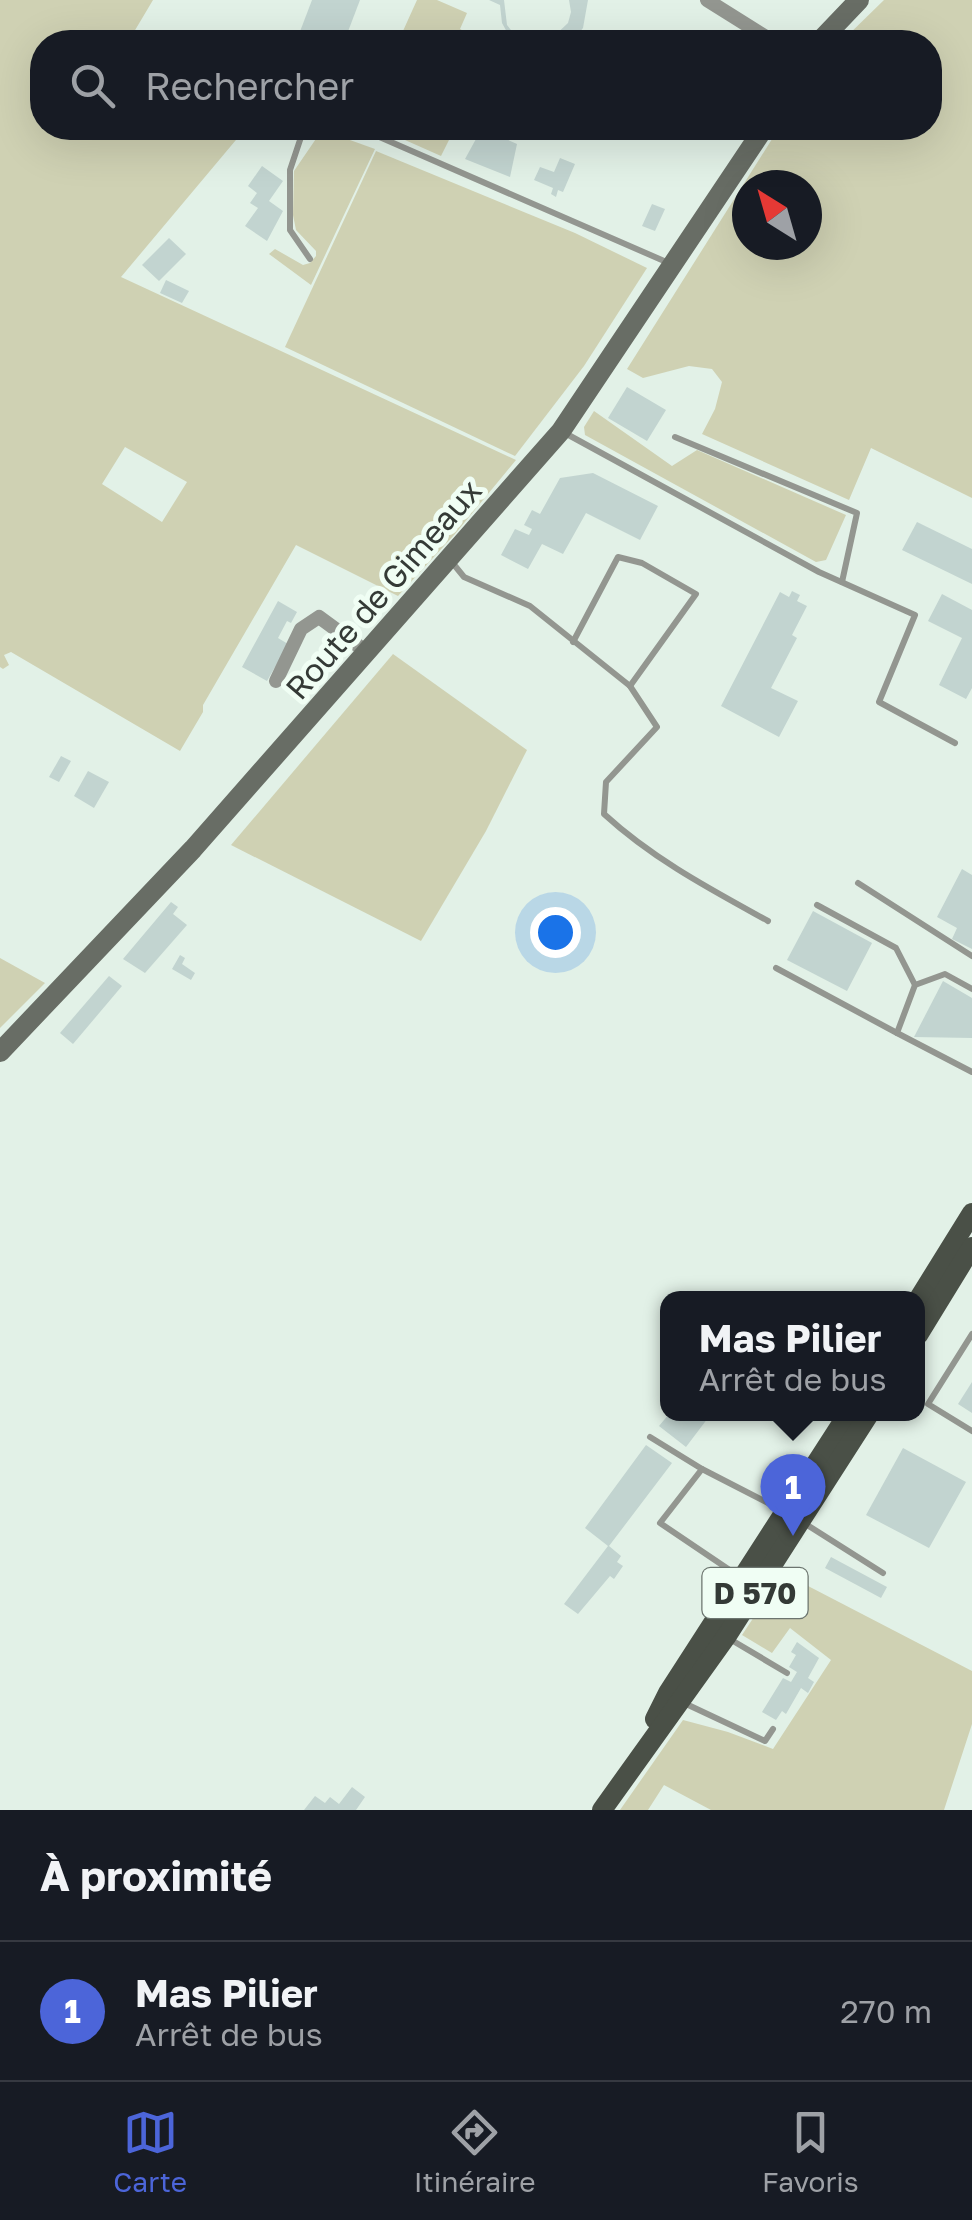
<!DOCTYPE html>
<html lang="fr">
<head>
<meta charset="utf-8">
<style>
	:root { --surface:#171b24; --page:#20242c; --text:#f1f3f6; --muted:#9ea1a6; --line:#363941; --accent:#4c65d9 }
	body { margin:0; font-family:"Golos Text",sans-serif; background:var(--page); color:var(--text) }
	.compass { position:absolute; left:732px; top:170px; width:90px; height:90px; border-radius:50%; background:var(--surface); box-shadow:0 10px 40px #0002; rotate:323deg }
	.you { position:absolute; left:555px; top:932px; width:35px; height:35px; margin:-25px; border:8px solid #fff; border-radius:50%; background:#1a73e8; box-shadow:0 0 0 15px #1a73e833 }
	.badge { display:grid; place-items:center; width:65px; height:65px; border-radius:50%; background:var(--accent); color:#fff; font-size:32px; font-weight:700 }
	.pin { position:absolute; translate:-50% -82px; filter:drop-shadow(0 2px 5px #0008) }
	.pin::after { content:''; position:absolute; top:52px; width:35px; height:30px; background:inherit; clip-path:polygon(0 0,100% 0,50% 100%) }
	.popup { position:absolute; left:660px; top:1291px; width:265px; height:130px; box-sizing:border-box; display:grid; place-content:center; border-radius:20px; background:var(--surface); filter:drop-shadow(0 2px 8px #0005); font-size:32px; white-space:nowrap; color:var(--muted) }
	.popup b { font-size:38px; color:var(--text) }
	.popup::after { content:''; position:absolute; left:50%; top:100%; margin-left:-20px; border:20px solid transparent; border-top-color:var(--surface) }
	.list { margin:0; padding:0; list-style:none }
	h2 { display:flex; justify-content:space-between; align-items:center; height:130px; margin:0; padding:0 40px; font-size:42px }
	h2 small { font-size:32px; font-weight:400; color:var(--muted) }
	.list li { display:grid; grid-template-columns:65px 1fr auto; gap:30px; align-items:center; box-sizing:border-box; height:140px; padding:0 40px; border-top:2px solid var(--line) }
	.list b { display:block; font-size:38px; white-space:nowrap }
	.list p { margin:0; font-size:32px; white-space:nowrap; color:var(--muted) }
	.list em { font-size:32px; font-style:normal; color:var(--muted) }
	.icon { flex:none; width:55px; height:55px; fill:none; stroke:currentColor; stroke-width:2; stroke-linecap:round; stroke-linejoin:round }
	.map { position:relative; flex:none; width:972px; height:1810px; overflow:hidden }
	.search { position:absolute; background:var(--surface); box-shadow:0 10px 40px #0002; left:30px; right:30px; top:30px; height:110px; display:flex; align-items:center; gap:25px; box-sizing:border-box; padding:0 35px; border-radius:40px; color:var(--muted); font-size:38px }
	.sheet { height:270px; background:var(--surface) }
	nav { display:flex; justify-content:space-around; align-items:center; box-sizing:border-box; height:140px; border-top:2px solid var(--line); background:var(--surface); font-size:28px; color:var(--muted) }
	nav a { display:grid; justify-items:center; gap:5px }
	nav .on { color:var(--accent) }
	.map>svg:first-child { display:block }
	.green { fill:#cfd1b3; fill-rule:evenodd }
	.building { fill:#c2d4d0 }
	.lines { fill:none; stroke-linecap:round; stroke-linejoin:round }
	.lane { stroke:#939690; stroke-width:6 }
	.street { stroke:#939690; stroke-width:14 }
	.secondary { stroke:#686d65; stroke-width:20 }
	.primary { stroke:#4a5047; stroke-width:20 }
	.labels { text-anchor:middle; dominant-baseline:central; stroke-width:10; stroke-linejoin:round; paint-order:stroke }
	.shield { fill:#f0fef4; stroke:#6c756f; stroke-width:2.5 }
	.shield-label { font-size:30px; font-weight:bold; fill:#343a36 }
	.street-label { font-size:32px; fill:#343a36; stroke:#f0fef4 }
</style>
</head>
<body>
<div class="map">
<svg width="972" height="1810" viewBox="0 0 972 1810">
	<rect width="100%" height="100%" fill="#e2f1e7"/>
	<g class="green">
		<path d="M 0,0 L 153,0 L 128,42 L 42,42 L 42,128 L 246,128 L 121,277 L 516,460 L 455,534 L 398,596 L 296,545 L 203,705 L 203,712 L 180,751 L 11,652 L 4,655 L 9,665 L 3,669 L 0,667 ZM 125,447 L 187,482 L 162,522 L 102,484 Z"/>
		<path d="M 417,0 L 437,0 L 467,13 L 460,29 L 483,42 L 398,42 Z"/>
		<path d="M 884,0 L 972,0 L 972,498 L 871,448 L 849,500 L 702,434 L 715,409 L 722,382 L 712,369 L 689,366 L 643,378 L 627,369 L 779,128 L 930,128 L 930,42 L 841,42 ZM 747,185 L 807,185 L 807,245 L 747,245 Z"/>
		<path d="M 378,128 L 455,128 L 441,156 Z"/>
		<path d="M 322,130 L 375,149 L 311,285 L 269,254 L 275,249 L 303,265 L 310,263 L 316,256 L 316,251 L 296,230 L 293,215 L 294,171 Z"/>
		<path d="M 376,151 L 575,233 L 647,268 L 584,366 L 515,456 L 285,347 Z"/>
		<path d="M 594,411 L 672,466 L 697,450 L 846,515 L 826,560 L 816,562 L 585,435 L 584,427 Z"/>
		<path d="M 393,654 L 527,750 L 486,831 L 421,941 L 231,845 Z"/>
		<path d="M 0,958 L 45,983 L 0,1028 Z"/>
		<path d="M 783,1573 L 972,1671 L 972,1724 L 944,1810 L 711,1810 L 664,1785 L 648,1810 L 620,1810 L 683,1720 L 728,1732 L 773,1749 L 831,1660 L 790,1628 L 772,1653 L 742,1635 Z"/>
	</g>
	<g class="building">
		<path d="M 312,0 L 360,0 L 344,42 L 296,42 Z"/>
		<path d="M 489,0 L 504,0 L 507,25 L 514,34 L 528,42 L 519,42 L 508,34 L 502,23 L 500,5 Z"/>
		<path d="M 569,0 L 588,0 L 583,28 L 572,42 L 548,42 L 568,23 L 571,12 Z"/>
		<path d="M 482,128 L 517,144 L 510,177 L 465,159 Z"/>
		<path d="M 560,158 L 575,164 L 563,192 L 558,190 L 556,197 L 551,194 L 553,188 L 534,180 L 540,167 L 554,172 Z"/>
		<path d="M 262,166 L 283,181 L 269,201 L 283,211 L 267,241 L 245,226 L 258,208 L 250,203 L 257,193 L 248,186 Z"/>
		<path d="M 652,204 L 665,209 L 655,231 L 642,226 Z"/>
		<path d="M 169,238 L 186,254 L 159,281 L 142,265 Z"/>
		<path d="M 166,280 L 189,291 L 182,303 L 160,293 Z"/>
		<path d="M 627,387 L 666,410 L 647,441 L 608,418 Z"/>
		<path d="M 593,473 L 658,506 L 640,540 L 586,513 L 563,554 L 542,544 L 528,569 L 501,555 L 515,529 L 529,535 L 532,529 L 524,525 L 532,510 L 540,514 L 560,478 Z"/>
		<path d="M 917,522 L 972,549 L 972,584 L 902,550 Z"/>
		<path d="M 792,591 L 800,595 L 797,601 L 807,606 L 792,635 L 797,638 L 771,688 L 798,701 L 779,737 L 721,706 L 780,592 L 789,597 Z"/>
		<path d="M 942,594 L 972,610 L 972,688 L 966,699 L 939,685 L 962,638 L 928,621 Z"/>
		<path d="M 278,601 L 297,612 L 291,623 L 287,621 L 278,638 L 288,644 L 267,681 L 242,667 Z"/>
		<path d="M 61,756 L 71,761 L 59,782 L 49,777 Z"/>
		<path d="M 88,771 L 109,782 L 94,808 L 74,796 Z"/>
		<path d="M 962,869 L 972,875 L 972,949 L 952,939 L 957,928 L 937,917 Z"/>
		<path d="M 171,902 L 178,907 L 173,914 L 187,925 L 145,973 L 123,959 Z"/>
		<path d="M 813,911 L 872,943 L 847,991 L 787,960 Z"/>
		<path d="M 180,955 L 185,958 L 182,964 L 195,973 L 191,980 L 172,969 Z"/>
		<path d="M 109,976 L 122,986 L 73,1044 L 60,1033 Z"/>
		<path d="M 943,981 L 972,998 L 972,1038 L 914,1037 Z"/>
		<path d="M 972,1382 L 972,1413 L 958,1404 Z"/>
		<path d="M 669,1414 L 678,1414 L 684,1418 L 688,1414 L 711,1414 L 686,1447 L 659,1426 Z"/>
		<path d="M 646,1445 L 672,1463 L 609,1546 L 621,1556 L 617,1562 L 623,1566 L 614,1579 L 610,1576 L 578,1614 L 564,1604 L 608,1546 L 585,1528 Z"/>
		<path d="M 903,1448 L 966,1482 L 929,1548 L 866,1515 Z"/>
		<path d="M 831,1557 L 887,1587 L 881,1598 L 825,1568 Z"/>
		<path d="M 797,1642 L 819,1658 L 808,1678 L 814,1682 L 808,1693 L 801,1688 L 786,1714 L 782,1711 L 776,1720 L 762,1712 L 783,1678 L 791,1682 L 797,1672 L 789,1667 L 796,1655 L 791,1652 Z"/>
		<path d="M 352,1787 L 365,1797 L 356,1810 L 304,1810 L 315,1796 L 325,1803 L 330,1797 L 339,1804 Z"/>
	</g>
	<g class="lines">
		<g class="lane">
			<path d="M 304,128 L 290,170 L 290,230 L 310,259"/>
			<path d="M 337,128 L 368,132 L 671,264"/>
			<path d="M 563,432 L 819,572 L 915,615 L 879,702 L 955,743"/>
			<path d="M 675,437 L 857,513 L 842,582"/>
			<path d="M 451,561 L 464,577 L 530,606 L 630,686 L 657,727 L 606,782 L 604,814 C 653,859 710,889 768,921"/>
			<path d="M 573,642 L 618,557 L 642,563 L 696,594 L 630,686"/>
			<path d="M 858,883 L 972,956"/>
			<path d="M 817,905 L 896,948 L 915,985"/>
			<path d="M 776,968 L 897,1033"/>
			<path d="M 972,989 L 945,974 L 915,985 L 897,1033 L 972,1072"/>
			<path d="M 972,1334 L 928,1404 L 972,1431"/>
			<path d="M 650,1437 L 702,1469 L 660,1523 L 740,1577"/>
			<path d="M 702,1469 L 780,1509"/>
			<path d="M 804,1523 L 883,1573"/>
			<path d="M 728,1638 L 787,1673"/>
			<path d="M 684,1703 L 765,1741 L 773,1729"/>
		</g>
		<g class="street">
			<path d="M 707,0 L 774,42"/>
			<path d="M 276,681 L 301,629 L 319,617 L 368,653"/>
		</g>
		<g class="secondary">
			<path d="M 819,42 L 859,0"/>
			<path d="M 0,1052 L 193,849 L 561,431 L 764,128"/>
		</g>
		<g class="primary">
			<path d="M 918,1300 L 972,1213"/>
			<path d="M 918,1335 L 972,1247"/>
			<path d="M 655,1719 L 668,1693 L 848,1414"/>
			<path d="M 602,1810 L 726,1637 L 869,1414"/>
		</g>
	</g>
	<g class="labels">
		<rect class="shield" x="702.5" y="1568" width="105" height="50" rx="8"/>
		<g class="shield-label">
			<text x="755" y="1593">D 570</text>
		</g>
		<g class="street-label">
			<text transform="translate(383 589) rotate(-49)">Route de Gimeaux</text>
		</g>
	</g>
</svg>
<svg class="compass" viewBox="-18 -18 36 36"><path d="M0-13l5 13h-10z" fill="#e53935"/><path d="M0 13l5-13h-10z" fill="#9ea1a6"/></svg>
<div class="you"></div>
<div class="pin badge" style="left:793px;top:1536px">1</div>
<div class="popup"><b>Mas Pilier</b>Arrêt de bus</div>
<div class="search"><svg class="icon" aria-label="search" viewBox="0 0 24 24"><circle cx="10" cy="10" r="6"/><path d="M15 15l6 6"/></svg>Rechercher</div>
</div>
<section class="sheet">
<h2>À proximité<small></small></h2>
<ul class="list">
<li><span class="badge">1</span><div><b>Mas Pilier</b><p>Arrêt de bus</p></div><em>270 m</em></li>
</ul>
</section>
<nav>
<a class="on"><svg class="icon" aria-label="map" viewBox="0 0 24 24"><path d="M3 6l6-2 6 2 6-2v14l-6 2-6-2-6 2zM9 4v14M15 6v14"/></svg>Carte</a>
<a><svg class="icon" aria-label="directions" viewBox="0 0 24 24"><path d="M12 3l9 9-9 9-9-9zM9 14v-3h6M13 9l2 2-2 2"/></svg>Itinéraire</a>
<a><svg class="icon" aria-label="saved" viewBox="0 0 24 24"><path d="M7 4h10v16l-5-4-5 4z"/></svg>Favoris</a>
</nav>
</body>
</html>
